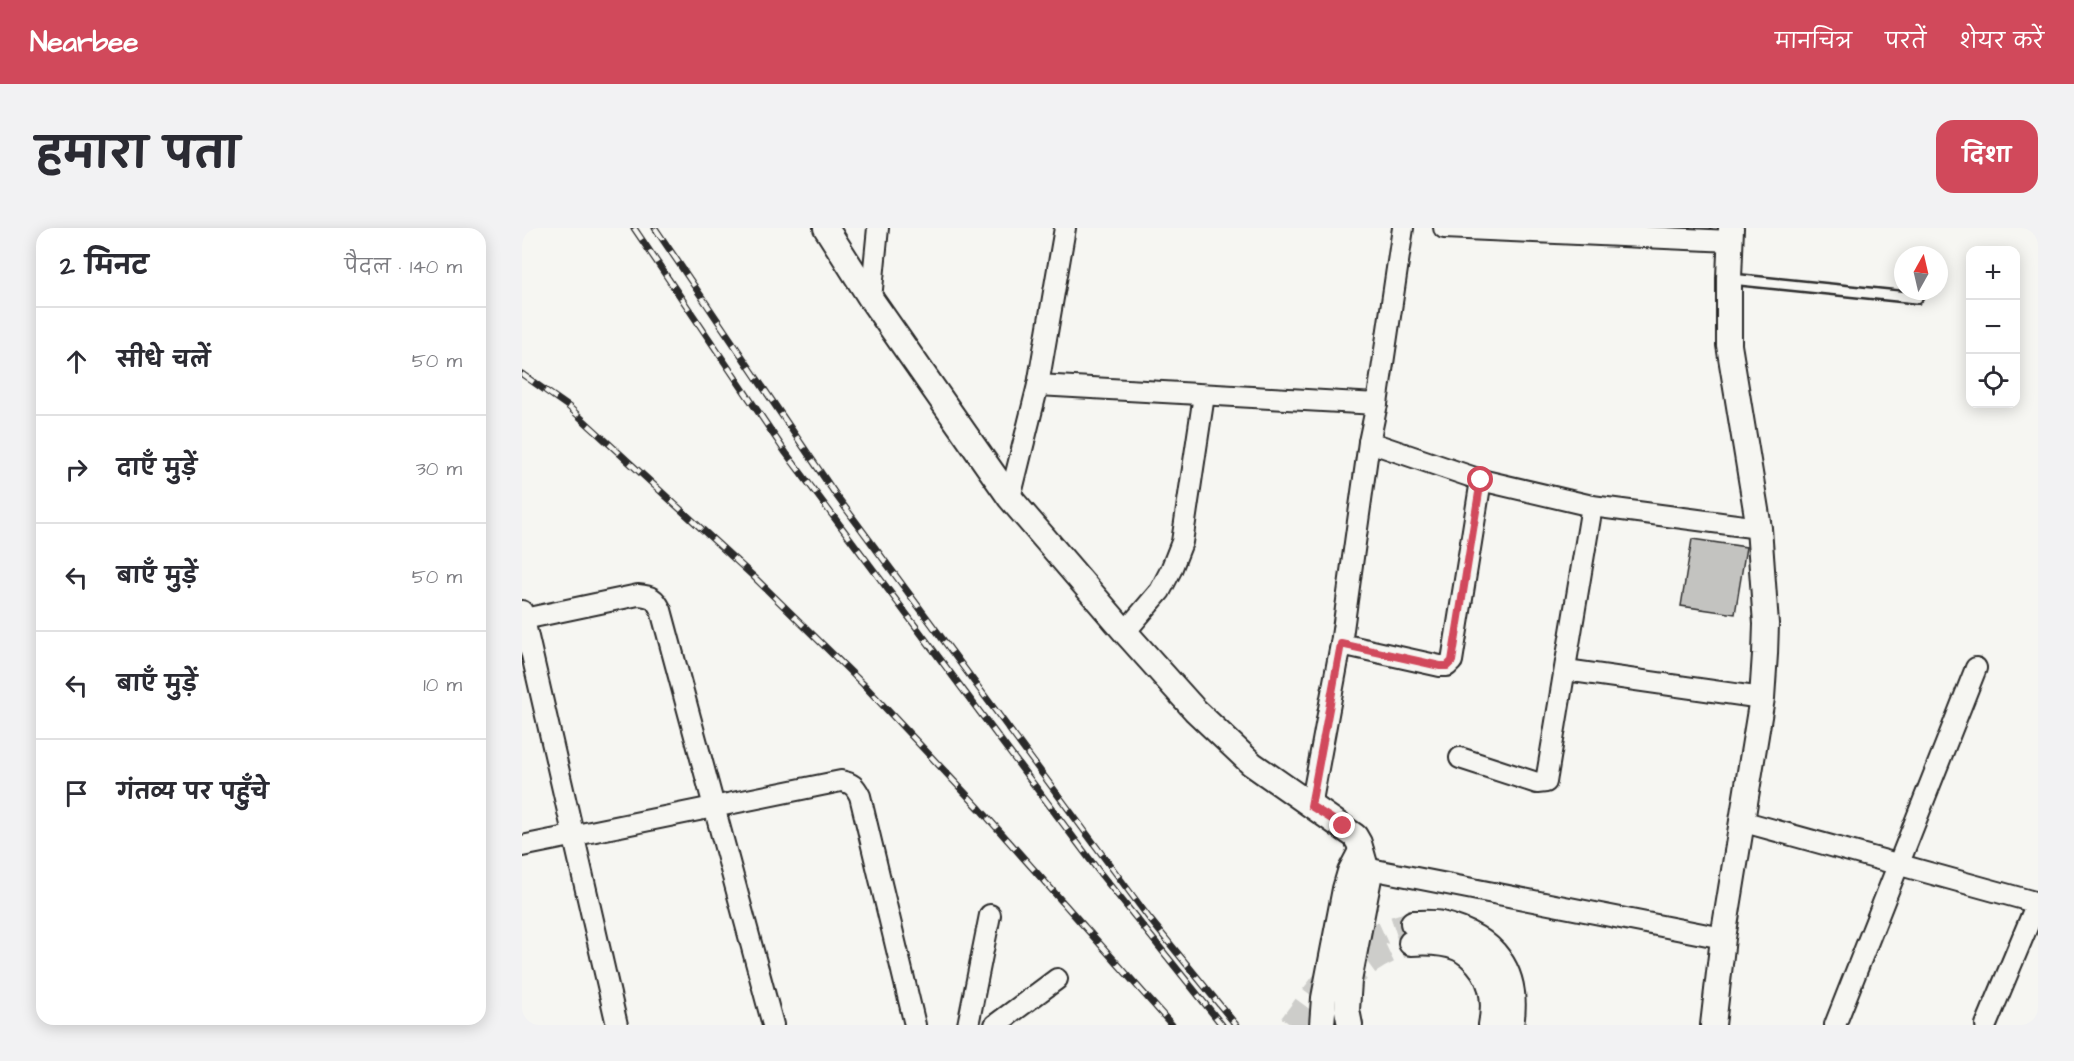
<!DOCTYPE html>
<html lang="hi">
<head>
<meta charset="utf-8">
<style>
	:root { --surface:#fff; --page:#f2f2f3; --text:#2b2b33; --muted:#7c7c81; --line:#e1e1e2; --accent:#d1495b }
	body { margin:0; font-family:"Architects Daughter","Playpen Sans Deva",sans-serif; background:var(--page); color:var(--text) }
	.controls { position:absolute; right:18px; top:18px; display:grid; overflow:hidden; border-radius:12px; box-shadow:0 3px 15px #0003 }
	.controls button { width:54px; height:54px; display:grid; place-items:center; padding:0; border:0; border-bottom:2px solid var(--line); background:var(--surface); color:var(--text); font:30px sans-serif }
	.compass { position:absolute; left:1372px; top:18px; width:54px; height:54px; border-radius:50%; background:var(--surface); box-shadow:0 3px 15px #0003; rotate:8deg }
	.stop { position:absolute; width:18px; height:18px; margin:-14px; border:4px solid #d1495b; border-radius:50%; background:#fff }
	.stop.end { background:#d1495b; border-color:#fff; box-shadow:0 2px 6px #0008 }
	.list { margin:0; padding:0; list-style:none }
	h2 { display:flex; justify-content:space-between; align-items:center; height:78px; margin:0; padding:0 24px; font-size:26px }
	h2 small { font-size:20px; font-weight:400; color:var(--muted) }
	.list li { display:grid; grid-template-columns:39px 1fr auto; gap:18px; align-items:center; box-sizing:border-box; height:108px; padding:0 24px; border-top:2px solid var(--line) }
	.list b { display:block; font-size:22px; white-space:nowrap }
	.list em { font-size:20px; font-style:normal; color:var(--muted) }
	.icon { flex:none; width:33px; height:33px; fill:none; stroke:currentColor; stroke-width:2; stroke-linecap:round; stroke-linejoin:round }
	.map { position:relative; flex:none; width:1516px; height:797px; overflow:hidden; border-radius:18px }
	header { display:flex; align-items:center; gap:36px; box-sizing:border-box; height:84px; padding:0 30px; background:var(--accent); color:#fff }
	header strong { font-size:28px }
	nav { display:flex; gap:33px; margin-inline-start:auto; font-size:21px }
	.intro { display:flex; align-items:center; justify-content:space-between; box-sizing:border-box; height:144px; padding:0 36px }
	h1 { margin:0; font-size:42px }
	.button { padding:15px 27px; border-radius:18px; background:var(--accent); color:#fff; font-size:21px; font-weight:700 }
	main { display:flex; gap:36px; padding:0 36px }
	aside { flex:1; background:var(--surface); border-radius:18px; box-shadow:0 3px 15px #0003 }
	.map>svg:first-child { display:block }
	.building { fill:#c3c3c0; stroke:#2b2b2b; stroke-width:1.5 }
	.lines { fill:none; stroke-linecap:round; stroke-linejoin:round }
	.tertiary-tunnel { stroke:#cdcdca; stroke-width:24; stroke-dasharray:24 12; stroke-linecap:butt }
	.service-casing { stroke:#2b2b2b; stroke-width:14 }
	.minor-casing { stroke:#2b2b2b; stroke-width:24 }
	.tertiary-casing { stroke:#2b2b2b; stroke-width:28 }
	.service { stroke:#f6f6f2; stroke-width:9 }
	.minor { stroke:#f6f6f2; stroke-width:20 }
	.tertiary { stroke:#f6f6f2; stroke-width:24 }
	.rail-casing { stroke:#2b2b2b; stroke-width:7 }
	.rail { stroke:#f6f6f2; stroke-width:4.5; stroke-dasharray:14; stroke-linecap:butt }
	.route { stroke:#d1495b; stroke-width:8 }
</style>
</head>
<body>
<header>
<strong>Nearbee</strong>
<nav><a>मानचित्र</a><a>परतें</a><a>शेयर करें</a></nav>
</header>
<div class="intro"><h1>हमारा पता</h1><a class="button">दिशा</a></div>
<main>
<aside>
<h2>2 मिनट<small>पैदल · 140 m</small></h2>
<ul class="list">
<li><svg class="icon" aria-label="ahead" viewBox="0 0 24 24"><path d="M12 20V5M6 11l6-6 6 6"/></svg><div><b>सीधे चलें</b></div><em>50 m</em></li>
<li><svg class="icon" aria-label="right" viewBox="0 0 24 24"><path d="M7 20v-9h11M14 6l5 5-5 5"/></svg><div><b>दाएँ मुड़ें</b></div><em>30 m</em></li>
<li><svg class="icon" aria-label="left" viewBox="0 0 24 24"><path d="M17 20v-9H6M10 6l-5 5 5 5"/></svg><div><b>बाएँ मुड़ें</b></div><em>50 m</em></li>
<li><svg class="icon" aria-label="left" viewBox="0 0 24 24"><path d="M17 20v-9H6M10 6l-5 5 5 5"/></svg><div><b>बाएँ मुड़ें</b></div><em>10 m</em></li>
<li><svg class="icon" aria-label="arrive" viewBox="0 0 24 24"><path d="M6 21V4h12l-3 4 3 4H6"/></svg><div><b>गंतव्य पर पहुँचे</b></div></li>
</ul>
</aside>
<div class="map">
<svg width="1516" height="797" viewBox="0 0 1516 797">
	<rect width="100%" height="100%" fill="#f6f6f2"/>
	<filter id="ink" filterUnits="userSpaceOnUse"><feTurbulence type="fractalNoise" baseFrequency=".0167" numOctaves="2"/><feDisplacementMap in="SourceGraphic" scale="12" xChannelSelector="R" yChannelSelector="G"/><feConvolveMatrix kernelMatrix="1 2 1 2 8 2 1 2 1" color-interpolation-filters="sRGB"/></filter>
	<g filter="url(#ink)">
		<path class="building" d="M 1170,311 L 1224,319 L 1213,386 L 1159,378 Z"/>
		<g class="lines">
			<g class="tertiary-tunnel">
				<path d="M 820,760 C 841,736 858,725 889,715"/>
				<path d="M 769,797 C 793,765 820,725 856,707 C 867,701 879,698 891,695"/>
			</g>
			<g class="service-casing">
				<path id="service" d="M 1209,51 L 1395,70"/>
			</g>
			<g class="minor-casing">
				<g id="minor">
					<path d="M 922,0 L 1209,13"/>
					<path d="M 349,71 L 356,0"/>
					<path d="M 516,157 L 855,176"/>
					<path d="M 847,214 L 959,252 L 1070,278 L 1237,300"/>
					<path d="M 488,270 L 516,157 L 543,0"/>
					<path d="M 0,383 L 95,797"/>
					<path d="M 2,391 L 116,367 C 129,368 133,370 139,382 L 251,797"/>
					<path d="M 603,404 L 638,363 L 649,342 L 660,314 L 682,167"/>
					<path d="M 819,416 L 918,438 L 925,438 L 930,433 L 959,252"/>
					<path d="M 1044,442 L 1240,470"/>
					<path d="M 938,530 L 1015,555 L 1024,554 L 1070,278"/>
					<path d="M 789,578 L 819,416 L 847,214 L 855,176 L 881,0"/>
					<path d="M 1219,593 L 1516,675"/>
					<path d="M 0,618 L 319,553 C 330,555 333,558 338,568 L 393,797"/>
					<path d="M 833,638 L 1201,710"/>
					<path d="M 446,797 L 468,687"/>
					<path d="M 473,797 L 535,751"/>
					<path d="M 1313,797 L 1454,440"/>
					<path d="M 1464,797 L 1515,675"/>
				</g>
			</g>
			<g class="tertiary-casing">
				<g id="tertiary">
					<path d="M 304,0 L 349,71 L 488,270 L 603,404 L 673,482 L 730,536 L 833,608 L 837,615 L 847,650 L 827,753 L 825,782 L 828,797"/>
					<path d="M 891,695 C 900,695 910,694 919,696 C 972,709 998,743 989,797"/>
					<path d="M 889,715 C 905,714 921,714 936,720 C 941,722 944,725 948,728 C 970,747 974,770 969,797"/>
					<path d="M 800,797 L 802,770 L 823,661 L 828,644 L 839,623"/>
					<path d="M 1191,797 L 1201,710 L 1240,470 L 1243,426 L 1244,396 L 1237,300 L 1207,117 L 1207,50 L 1209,0"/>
				</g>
			</g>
			<use href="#service" class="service"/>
			<use href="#minor" class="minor"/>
			<use href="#tertiary" class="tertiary"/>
			<g class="rail-casing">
				<g id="rail">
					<path d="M 112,0 L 264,225 L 578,645 L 700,797"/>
					<path d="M 133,0 L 314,267 L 627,690 L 714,797"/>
					<path d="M 0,146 L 47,179 L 231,348 L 341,456 L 458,581 L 650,797"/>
				</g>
			</g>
			<use href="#rail" class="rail"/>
		</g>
	</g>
	<g class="lines" filter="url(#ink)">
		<path class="route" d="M 821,598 L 789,578 L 819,416 L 918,438 L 925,438 L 930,433 L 959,252"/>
	</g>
</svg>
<div class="controls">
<button>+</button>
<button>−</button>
<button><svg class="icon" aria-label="locate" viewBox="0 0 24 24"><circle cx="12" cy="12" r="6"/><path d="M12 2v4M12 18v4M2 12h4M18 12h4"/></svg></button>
</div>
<svg class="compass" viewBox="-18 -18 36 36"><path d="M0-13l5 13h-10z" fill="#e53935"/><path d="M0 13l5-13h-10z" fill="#7c7c81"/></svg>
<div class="stop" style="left:959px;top:252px"></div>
<div class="stop end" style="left:821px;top:598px"></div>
</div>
</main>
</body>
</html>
